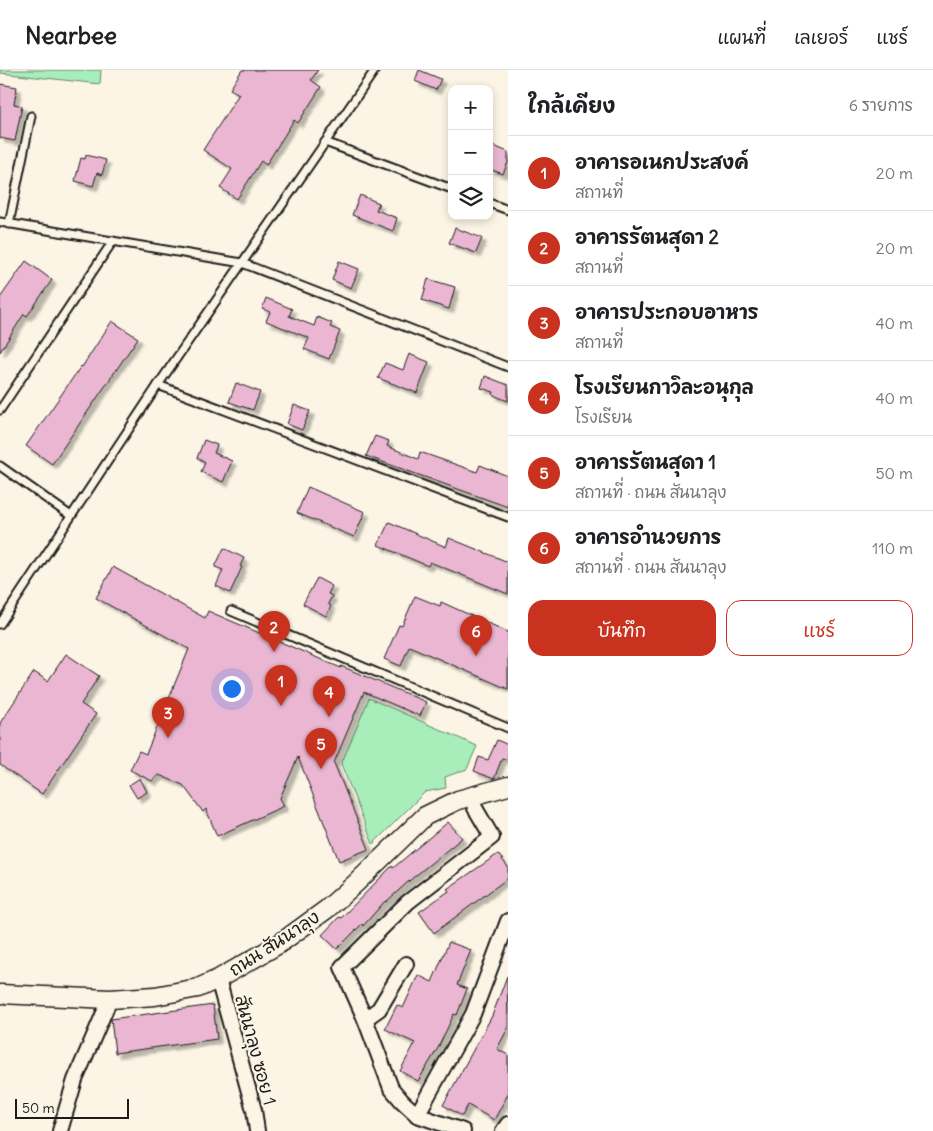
<!DOCTYPE html>
<html lang="th">
<head>
<meta charset="utf-8">
<style>
	:root { --surface:#fff; --page:#f2f2f2; --text:#202124; --muted:#757577; --line:#e0e0e0; --accent:#c8321e }
	body { margin:0; font-family:Delius,"Playpen Sans Thai",sans-serif; background:var(--page); color:var(--text) }
	.controls { position:absolute; right:15px; top:15px; display:grid; overflow:hidden; border-radius:10px; box-shadow:0 2px 8px #0003 }
	.controls button { width:45px; height:45px; display:grid; place-items:center; padding:0; border:0; border-bottom:1px solid var(--line); background:var(--surface); color:var(--text); font:25px sans-serif }
	.scale { position:absolute; left:15px; bottom:12px; width:114px; box-sizing:border-box; padding-left:5px; border:2px solid #1c1c1c; border-top:0; font-size:14px; line-height:18px; white-space:nowrap; color:#1c1c1c; -webkit-text-stroke:4px #fcf5e5; paint-order:stroke }
	.you { position:absolute; left:231px; top:618px; width:18px; height:18px; margin:-12px; border:4px solid #fff; border-radius:50%; background:#1a73e8; box-shadow:0 0 0 8px #1a73e833 }
	.badge { display:grid; place-items:center; width:32px; height:32px; border-radius:50%; background:var(--accent); color:#fff; font-size:16px; font-weight:700 }
	.pin { position:absolute; translate:-50% -41px; filter:drop-shadow(0 1px 2px #0008) }
	.pin::after { content:''; position:absolute; top:26px; width:18px; height:15px; background:inherit; clip-path:polygon(0 0,100% 0,50% 100%) }
	.list { margin:0; padding:0; list-style:none }
	h2 { display:flex; justify-content:space-between; align-items:center; height:65px; margin:0; padding:0 20px; font-size:21px }
	h2 small { font-size:16px; font-weight:400; color:var(--muted) }
	.list li { display:grid; grid-template-columns:32px 1fr auto; gap:15px; align-items:center; box-sizing:border-box; height:75px; padding:0 20px; border-top:1px solid var(--line) }
	.list b { display:block; font-size:19px; white-space:nowrap }
	.list p { margin:0; font-size:16px; white-space:nowrap; color:var(--muted) }
	.list em { font-size:16px; font-style:normal; color:var(--muted) }
	.actions { display:flex; gap:10px; padding:15px 20px }
	.actions a { flex:1; padding:11px 0; border:1px solid var(--accent); border-radius:15px; text-align:center; font-size:18px; color:var(--accent) }
	.actions .main { background:var(--accent); color:#fff }
	.icon { flex:none; width:28px; height:28px; fill:none; stroke:currentColor; stroke-width:2; stroke-linecap:round; stroke-linejoin:round }
	.map { position:relative; flex:none; width:508px; height:1061px; overflow:hidden }
	header { display:flex; align-items:center; gap:30px; box-sizing:border-box; height:70px; padding:0 25px; background:var(--surface); border-bottom:1px solid var(--line) }
	header strong { font-size:24px }
	nav { display:flex; gap:28px; margin-inline-start:auto; font-size:18px }
	main { display:flex }
	aside { flex:1; background:var(--surface) }
	.map>svg:first-child { display:block }
	.green { fill:#a8eeba; stroke:#62856b }
	.building { fill:#ebb6d2; stroke:#1c1c1c; filter:url(#shadow) }
	.lines { fill:none; stroke-linecap:round; stroke-linejoin:round }
	.service-casing { stroke:#1c1c1c; stroke-width:11 }
	.minor-casing { stroke:#1c1c1c; stroke-width:18 }
	.tertiary-casing { stroke:#1c1c1c; stroke-width:21 }
	.service { stroke:#fcf5e5; stroke-width:7 }
	.minor { stroke:#fcf5e5; stroke-width:14 }
	.tertiary { stroke:#fcf5e5; stroke-width:18 }
	.labels { text-anchor:middle; dominant-baseline:central; stroke-width:4.5; stroke-linejoin:round; paint-order:stroke }
	.street-label { font-size:18px; fill:#1c1c1c; stroke:#fcf5e5 }
</style>
</head>
<body>
<header>
<strong>Nearbee</strong>
<nav><a>แผนที่</a><a>เลเยอร์</a><a>แชร์</a></nav>
</header>
<main>
<div class="map">
<svg width="508" height="1061" viewBox="0 0 508 1061">
	<defs>
		<filter id="shadow"><feDropShadow dx="4.5" dy="4.5" stdDeviation="1" flood-color="#0004"/></filter>
	</defs>
	<rect width="100%" height="100%" fill="#fcf5e5"/>
	<filter id="ink" filterUnits="userSpaceOnUse"><feTurbulence type="fractalNoise" baseFrequency=".02" numOctaves="2"/><feDisplacementMap in="SourceGraphic" scale="10" xChannelSelector="R" yChannelSelector="G"/><feConvolveMatrix kernelMatrix="1 2 1 2 8 2 1 2 1" color-interpolation-filters="sRGB"/></filter>
	<g filter="url(#ink)">
		<g class="green">
			<path d="M 0,0 L 101,0 L 100,14 L 0,3 Z"/>
			<path d="M 369,628 L 477,676 L 467,699 L 445,707 L 446,718 L 425,722 L 373,774 L 341,694 Z"/>
		</g>
		<g class="building">
			<path d="M 242,0 L 318,0 L 311,10 L 321,17 L 298,53 L 294,50 L 266,95 L 261,91 L 237,129 L 220,118 L 232,99 L 203,80 L 239,24 L 230,19 Z"/>
			<path d="M 419,0 L 441,9 L 436,20 L 415,11 Z"/>
			<path d="M 0,14 L 17,17 L 14,34 L 22,36 L 15,71 L 0,68 Z"/>
			<path d="M 489,74 L 508,82 L 508,92 L 503,104 L 489,99 Z"/>
			<path d="M 86,85 L 106,90 L 102,105 L 97,103 L 93,116 L 75,111 L 81,88 L 85,89 Z"/>
			<path d="M 360,125 L 379,133 L 376,140 L 397,148 L 393,161 L 352,145 Z"/>
			<path d="M 455,158 L 482,168 L 476,183 L 449,173 Z"/>
			<path d="M 26,191 L 52,210 L 27,246 L 24,244 L 0,282 L 0,228 Z"/>
			<path d="M 339,191 L 359,199 L 351,218 L 332,210 Z"/>
			<path d="M 428,209 L 455,217 L 449,239 L 422,230 Z"/>
			<path d="M 266,228 L 292,239 L 289,246 L 314,256 L 317,247 L 332,253 L 330,257 L 340,261 L 329,289 L 304,279 L 309,268 L 266,251 L 270,242 L 262,239 Z"/>
			<path d="M 112,251 L 138,268 L 52,394 L 26,376 L 81,296 L 82,297 Z"/>
			<path d="M 409,284 L 429,292 L 417,323 L 378,308 L 385,293 L 403,300 Z"/>
			<path d="M 485,306 L 508,315 L 508,331 L 493,325 L 494,322 L 481,318 Z"/>
			<path d="M 236,313 L 260,322 L 253,340 L 229,332 Z"/>
			<path d="M 294,335 L 310,341 L 302,360 L 287,354 Z"/>
			<path d="M 375,366 L 389,371 L 387,376 L 418,389 L 420,382 L 477,402 L 480,395 L 508,406 L 508,437 L 366,386 Z"/>
			<path d="M 204,370 L 217,375 L 214,383 L 232,391 L 223,412 L 201,402 L 205,392 L 197,388 Z"/>
			<path d="M 308,417 L 365,442 L 354,467 L 297,443 Z"/>
			<path d="M 389,452 L 446,477 L 449,468 L 508,492 L 508,524 L 430,492 L 428,496 L 378,475 Z"/>
			<path d="M 224,478 L 244,488 L 240,496 L 242,497 L 230,523 L 216,516 L 223,500 L 215,497 Z"/>
			<path d="M 113,497 L 205,548 L 208,541 L 341,598 L 341,596 L 426,632 L 420,646 L 364,622 L 334,693 L 369,779 L 339,791 L 298,687 L 280,728 L 284,736 L 217,766 L 206,739 L 203,742 L 183,715 L 159,705 L 152,711 L 130,700 L 139,681 L 146,684 L 189,579 L 96,528 Z"/>
			<path d="M 317,508 L 332,516 L 328,524 L 332,526 L 328,534 L 331,536 L 326,546 L 303,534 Z"/>
			<path d="M 415,526 L 440,536 L 441,532 L 508,562 L 508,619 L 409,576 L 401,596 L 384,589 L 399,555 L 402,556 Z"/>
			<path d="M 66,584 L 99,606 L 81,634 L 96,644 L 42,724 L 0,695 L 0,653 L 34,602 L 48,611 Z"/>
			<path d="M 497,670 L 508,675 L 508,690 L 502,688 L 494,709 L 474,701 L 479,687 L 488,690 Z"/>
			<path d="M 140,708 L 147,722 L 137,728 L 129,715 Z"/>
			<path d="M 448,752 L 462,768 L 409,811 L 386,832 L 385,831 L 363,856 L 362,854 L 337,879 L 322,865 L 339,847 L 341,848 L 392,796 L 393,798 Z"/>
			<path d="M 498,784 L 508,797 L 508,808 L 434,863 L 419,842 L 449,821 L 447,819 Z"/>
			<path d="M 449,872 L 471,880 L 457,915 L 467,919 L 457,945 L 454,944 L 438,978 L 418,1011 L 400,1001 L 415,973 L 385,959 L 397,935 L 403,938 L 418,905 L 432,912 Z"/>
			<path d="M 507,906 L 508,958 L 497,979 L 508,985 L 508,1024 L 494,1050 L 468,1035 L 462,1046 L 443,1035 L 492,946 Z"/>
			<path d="M 213,935 L 217,969 L 115,983 L 111,949 Z"/>
		</g>
		<g class="lines">
			<g class="service-casing">
				<g id="service">
					<path d="M 325,72 L 452,119"/>
					<path d="M 489,133 L 508,140"/>
					<path d="M 0,152 L 242,193 L 508,297"/>
					<path d="M 9,154 L 31,46"/>
					<path d="M 158,315 L 508,447"/>
					<path d="M 0,340 L 113,171"/>
					<path d="M 0,396 L 71,446"/>
					<path d="M 231,541 L 508,658"/>
					<path d="M 0,554 L 158,315 L 375,0"/>
				</g>
			</g>
			<g class="minor-casing">
				<g id="minor">
					<path d="M 218,909 L 254,1040 L 257,1061"/>
					<path d="M 365,949 L 379,939 L 406,894"/>
					<path d="M 417,1045 L 473,944 L 508,851"/>
					<path d="M 60,1061 L 75,1010 L 110,929"/>
					<path d="M 463,1061 L 417,1045 L 402,1031 L 391,1018 L 365,949 L 342,897 L 408,832 L 492,767 L 475,738 L 472,726"/>
					<path d="M 503,1061 L 508,1054"/>
				</g>
			</g>
			<g class="tertiary-casing">
				<path id="tertiary" d="M 0,924 L 110,929 L 155,926 L 198,918 L 218,909 L 279,874 L 327,839 L 356,813 L 425,746 L 458,730 L 508,716"/>
			</g>
			<use href="#service" class="service"/>
			<use href="#minor" class="minor"/>
			<use href="#tertiary" class="tertiary"/>
		</g>
	</g>
	<g class="labels">
		<g class="street-label">
			<text transform="translate(274 873) rotate(-33)">ถนน สันนาลุง</text>
			<text transform="translate(256 980) rotate(75)">สันนาลุง ซอย 1</text>
		</g>
	</g>
</svg>
<div class="controls">
<button>+</button>
<button>−</button>
<button><svg class="icon" aria-label="layers" viewBox="0 0 24 24"><path d="M12 4l9 5-9 5-9-5zM3 14l9 5 9-5"/></svg></button>
</div>
<div class="scale">50 m</div>
<div class="you"></div>
<div class="pin badge" style="left:281px;top:636px">1</div>
<div class="pin badge" style="left:274px;top:582px">2</div>
<div class="pin badge" style="left:168px;top:668px">3</div>
<div class="pin badge" style="left:329px;top:647px">4</div>
<div class="pin badge" style="left:321px;top:699px">5</div>
<div class="pin badge" style="left:476px;top:586px">6</div>
</div>
<aside>
<h2>ใกล้เคียง<small>6 รายการ</small></h2>
<ul class="list">
<li><span class="badge">1</span><div><b>อาคารอเนกประสงค์</b><p>สถานที่</p></div><em>20 m</em></li>
<li><span class="badge">2</span><div><b>อาคารรัตนสุดา 2</b><p>สถานที่</p></div><em>20 m</em></li>
<li><span class="badge">3</span><div><b>อาคารประกอบอาหาร</b><p>สถานที่</p></div><em>40 m</em></li>
<li><span class="badge">4</span><div><b>โรงเรียนกาวิละอนุกุล</b><p>โรงเรียน</p></div><em>40 m</em></li>
<li><span class="badge">5</span><div><b>อาคารรัตนสุดา 1</b><p>สถานที่ · ถนน สันนาลุง</p></div><em>50 m</em></li>
<li><span class="badge">6</span><div><b>อาคารอำนวยการ</b><p>สถานที่ · ถนน สันนาลุง</p></div><em>110 m</em></li>
</ul>
<div class="actions"><a class="main">บันทึก</a><a>แชร์</a></div>
</aside>
</main>
</body>
</html>
